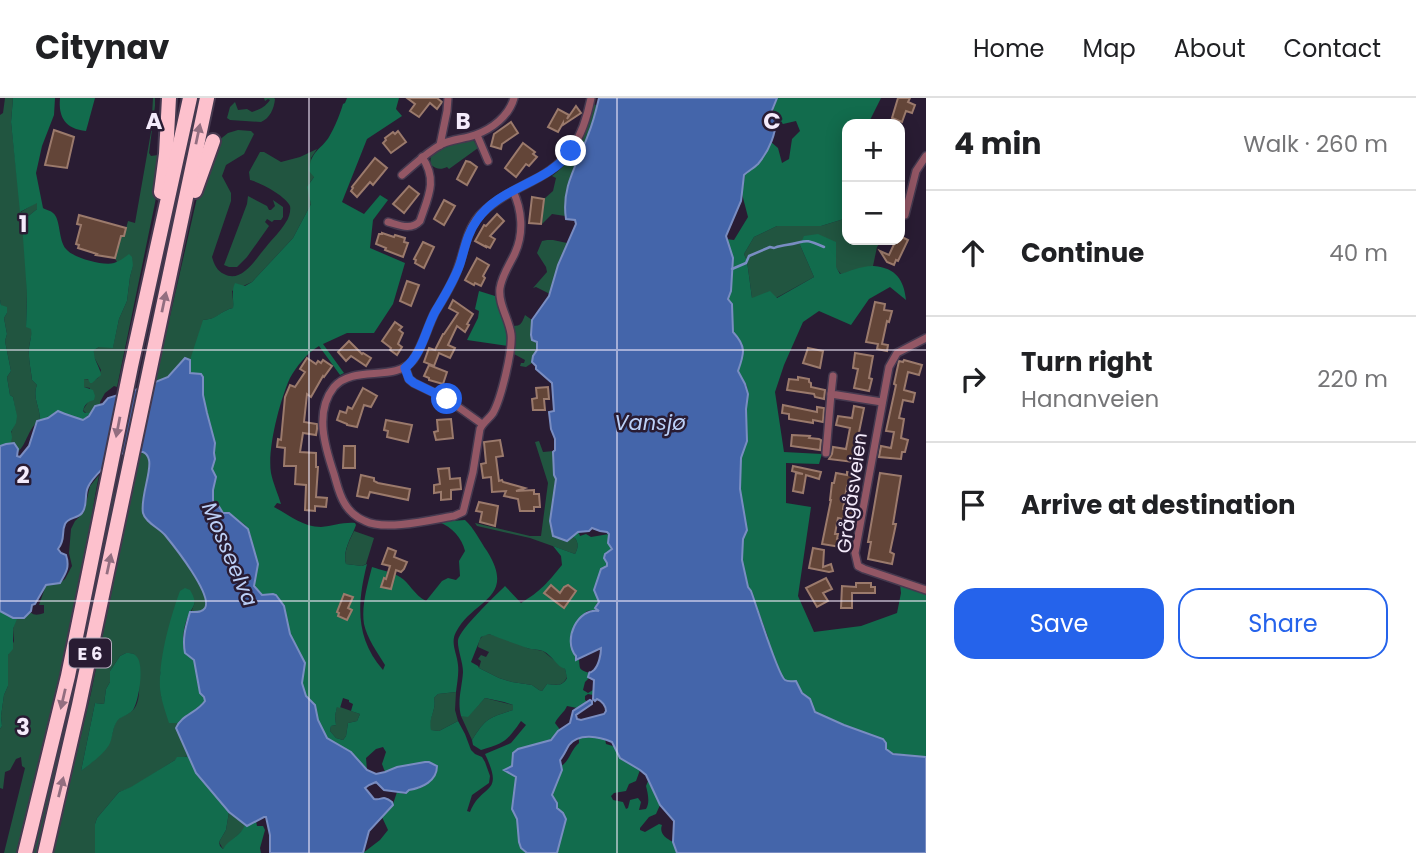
<!DOCTYPE html>
<html lang="en">
<head>
<meta charset="utf-8">
<style>
	:root { --surface:#fff; --page:#f6f6f6; --text:#202124; --muted:#757577; --line:#e0e0e0; --accent:#2563eb }
	body { margin:0; font-family:Poppins,sans-serif; background:var(--page); color:var(--text) }
	.controls { position:absolute; right:21px; top:21px; display:grid; overflow:hidden; border-radius:14px; box-shadow:0 4px 18px #0003 }
	.controls button { width:63px; height:63px; display:grid; place-items:center; padding:0; border:0; border-bottom:2px solid var(--line); background:var(--surface); color:var(--text); font:35px sans-serif }
	.stop { position:absolute; width:21px; height:21px; margin:-16px; border:5px solid #2563eb; border-radius:50%; background:#fff }
	.stop.end { background:#2563eb; border-color:#fff; box-shadow:0 2px 7px #0008 }
	.list { margin:0; padding:0; list-style:none }
	h2 { display:flex; justify-content:space-between; align-items:center; height:91px; margin:0; padding:0 28px; font-size:30px }
	h2 small { font-size:23px; font-weight:400; color:var(--muted) }
	.list li { display:grid; grid-template-columns:46px 1fr auto; gap:21px; align-items:center; box-sizing:border-box; height:126px; padding:0 28px; border-top:2px solid var(--line) }
	.list b { display:block; font-size:26px; white-space:nowrap }
	.list p { margin:0; font-size:23px; white-space:nowrap; color:var(--muted) }
	.list em { font-size:23px; font-style:normal; color:var(--muted) }
	.actions { display:flex; gap:14px; padding:21px 28px }
	.actions a { flex:1; padding:16px 0; border:2px solid var(--accent); border-radius:21px; text-align:center; font-size:24px; color:var(--accent) }
	.actions .main { background:var(--accent); color:#fff }
	.icon { flex:none; width:38px; height:38px; fill:none; stroke:currentColor; stroke-width:2; stroke-linecap:round; stroke-linejoin:round }
	.map { position:relative; flex:none; width:926px; height:755px; overflow:hidden }
	header { display:flex; align-items:center; gap:42px; box-sizing:border-box; height:98px; padding:0 35px; background:var(--surface); border-bottom:2px solid var(--line) }
	header strong { font-size:33px }
	nav { display:flex; gap:38px; margin-inline-start:auto; font-size:24px }
	main { display:flex }
	aside { flex:1; background:var(--surface) }
	.map>svg:first-child { display:block }
	.green { fill:#215540; fill-rule:evenodd }
	.forest { fill:#126c4d; fill-rule:evenodd }
	.water { fill:#4465aa; stroke:#798dc2; stroke-width:2 }
	.lines { fill:none; stroke-linecap:round; stroke-linejoin:round }
	.stream { stroke:#798dc2; stroke-width:2.5 }
	.building { fill:#634538; stroke:#9b7a6c; stroke-width:2 }
	.minor-casing { stroke:#45394f; stroke-width:10 }
	.motorway-casing { stroke:#45394f; stroke-width:18 }
	.minor { stroke:#935765; stroke-width:7 }
	.motorway { stroke:#fdc1cd; stroke-width:14 }
	.oneway { fill:#936e80 }
	.route { stroke:#2563eb; stroke-width:9 }
	.grid { fill:none; stroke:#f4ebfb; stroke-width:2; stroke-opacity:0.55 }
	.labels { text-anchor:middle; dominant-baseline:central; stroke-width:5; stroke-linejoin:round; paint-order:stroke }
	.shield { fill:#291c33; stroke:#b7adbf; stroke-width:2 }
	.shield-label { font-size:18px; font-weight:bold; fill:#f4ebfb }
	.street-label { font-size:19px; fill:#f4ebfb; stroke:#291c33 }
	.water-label { font-size:21px; font-style:italic; fill:#bcd0f7; stroke:#291c33 }
	.grid-label { font-size:23px; text-anchor:middle; font-weight:bold; fill:#f4ebfb; stroke:#291c33; stroke-width:5; stroke-linejoin:round; paint-order:stroke }
</style>
</head>
<body>
<header>
<strong>Citynav</strong>
<nav><a>Home</a><a>Map</a><a>About</a><a>Contact</a></nav>
</header>
<main>
<div class="map">
<svg width="926" height="755" viewBox="0 0 926 755">
	<rect width="100%" height="100%" fill="#291c33"/>
	<g class="green">
		<path d="M 5,0 L 13,0 L 11,24 L 21,114 L 37,104 L 37,111 L 26,120 L 27,196 L 26,228 L 32,230 C 32,238 30,242 29,249 C 28,260 31,272 32,282 L 37,287 C 32,299 40,309 40,322 C 27,331 28,345 17,355 L 17,358 L 0,348 C 7,345 8,342 11,335 C 18,318 16,317 13,299 L 10,297 L 7,279 L 11,273 L 5,243 L 7,236 L 4,220 L 7,215 L 1,207 L 0,202 L 0,17 L 3,15 Z"/>
		<path d="M 153,0 L 155,0 L 155,8 L 149,55 L 151,58 L 158,57 L 161,0 L 165,0 L 160,77 L 155,105 L 117,289 L 114,288 L 105,295 L 100,304 L 101,314 L 86,315 L 83,312 L 88,304 L 90,290 L 84,289 L 83,285 L 84,281 L 95,282 L 98,280 L 101,272 L 94,259 L 94,252 L 99,249 L 113,249 L 119,221 L 127,203 L 130,179 L 133,167 L 117,164 L 115,160 L 120,137 L 124,138 L 128,123 L 135,125 L 151,34 Z"/>
		<path d="M 264,0 L 274,0 L 275,1 C 274,11 270,20 261,24 L 230,22 L 227,20 L 230,9 L 235,4 L 238,12 L 247,11 L 252,14 C 261,11 265,9 270,2 L 268,1 L 265,3 Z"/>
		<path d="M 594,6 L 597,8 L 596,15 L 567,122 L 565,118 L 552,116 L 542,126 L 544,101 L 553,93 L 556,80 L 552,78 C 577,59 587,36 594,6 Z"/>
		<path d="M 238,32 L 251,33 L 254,36 L 244,56 L 226,67 L 222,78 L 231,95 L 231,103 L 212,159 C 214,166 217,173 224,176 C 242,186 256,160 266,149 C 272,141 281,133 286,124 C 289,120 291,113 290,108 C 287,99 260,84 250,82 L 249,74 L 260,54 L 264,54 L 281,64 L 300,59 L 317,51 L 311,60 L 314,79 L 309,86 L 311,106 L 293,140 L 252,184 L 232,193 L 233,202 L 233,210 C 220,213 219,221 203,222 L 207,315 L 208,319 L 155,291 L 155,284 L 199,91 L 218,43 L 228,35 Z"/>
		<path d="M 470,42 L 474,43 L 478,50 L 449,71 L 447,69 C 441,72 436,71 431,67 C 426,48 457,44 470,42 Z"/>
		<path d="M 248,98 L 267,108 L 269,112 L 271,112 L 275,108 L 273,102 L 283,109 L 283,119 L 281,122 L 274,122 L 272,124 L 267,121 L 265,124 L 269,128 L 247,159 L 237,169 L 229,169 L 224,167 L 247,106 Z"/>
		<path d="M 847,120 L 847,142 L 882,142 L 877,149 L 873,168 L 841,176 L 836,170 L 800,147 L 814,179 L 776,200 L 752,200 L 747,163 L 744,156 L 754,139 L 777,128 L 821,128 Z"/>
		<path d="M 547,142 L 553,142 L 567,145 L 558,167 L 550,196 L 536,189 L 533,190 L 547,174 L 546,169 L 537,155 L 542,143 Z"/>
		<path d="M 525,217 L 532,222 C 535,234 540,247 533,258 L 550,281 L 548,282 L 536,271 L 536,268 L 532,265 L 526,269 L 520,268 L 521,265 L 524,265 L 525,262 L 514,256 L 514,236 L 513,228 C 521,228 522,225 525,217 Z"/>
		<path d="M 539,343 L 543,354 L 554,353 L 554,377 L 556,381 L 554,388 L 563,441 L 567,443 L 571,439 L 575,440 C 579,446 578,450 575,456 L 530,440 L 477,428 L 475,425 L 530,438 L 541,438 L 548,385 L 535,344 Z"/>
		<path d="M 152,349 L 187,424 L 266,719 L 264,719 L 243,732 L 223,751 L 219,744 L 226,732 L 229,714 L 196,675 L 188,658 L 175,662 L 131,690 L 119,694 L 97,720 L 95,726 L 95,755 L 53,755 L 91,595 L 140,354 ZM 195,504 L 184,533 L 204,606 L 174,624 L 161,598 L 160,575 ZM 126,555 L 134,556 C 137,571 144,597 134,611 C 129,617 120,617 116,624 C 113,629 113,635 111,640 C 106,654 92,664 81,673 L 95,605 L 104,606 L 106,591 L 110,584 L 110,573 L 120,558 Z"/>
		<path d="M 99,377 C 93,405 90,434 84,462 C 65,560 42,658 16,755 L 4,755 L 25,670 L 22,668 L 21,659 L 16,661 L 10,672 L 5,674 L 3,691 L 0,690 L 0,631 L 2,628 L 1,618 L 4,597 L 8,588 L 8,557 L 14,543 L 13,531 L 16,521 L 0,513 L 32,507 L 30,514 C 35,518 38,517 44,515 L 44,507 L 39,507 L 46,487 L 60,485 L 65,481 L 72,468 L 69,455 L 71,431 L 75,423 L 84,414 L 90,388 Z"/>
		<path d="M 118,394 L 73,613 L 39,755 L 31,755 L 68,605 L 113,395 Z"/>
		<path d="M 354,433 L 374,440 L 366,466 L 362,468 L 346,466 C 343,454 349,444 354,433 Z"/>
		<path d="M 489,536 L 521,546 L 527,550 L 543,553 L 565,571 L 567,579 C 562,589 557,587 547,586 L 542,593 L 539,592 L 532,587 L 512,584 L 499,580 L 479,570 L 481,563 L 478,561 L 481,557 L 486,559 L 489,554 L 478,549 C 479,541 481,537 489,536 Z"/>
		<path d="M 456,594 L 455,612 L 458,623 L 439,633 L 430,632 C 428,620 437,612 434,600 L 438,596 Z"/>
		<path d="M 485,600 L 513,607 L 513,612 C 488,620 486,620 472,642 L 461,618 L 468,618 Z"/>
		<path d="M 337,608 L 360,616 L 357,623 L 348,625 L 346,638 L 343,642 L 336,640 L 330,633 L 331,628 L 336,627 L 335,618 Z"/>
	</g>
	<g class="forest">
		<path d="M 13,0 L 55,0 L 54,17 L 42,48 L 36,75 L 43,110 C 46,112 50,112 53,115 C 61,121 58,142 66,151 C 73,160 103,168 114,165 C 120,163 124,160 129,156 L 132,159 L 133,168 L 130,179 L 127,203 L 119,221 L 113,250 L 99,249 L 94,252 C 93,262 100,268 101,277 L 92,285 L 90,285 L 88,281 L 84,281 L 84,289 L 93,292 L 95,298 L 94,302 C 87,304 85,306 83,313 L 85,315 L 92,314 L 83,322 L 76,319 L 55,314 L 48,320 L 40,322 C 40,309 32,299 37,287 L 32,282 C 31,272 28,260 29,250 C 30,242 32,238 31,231 L 26,229 L 27,196 L 22,125 L 26,120 L 37,111 L 37,105 L 20,114 L 11,24 Z"/>
		<path d="M 60,0 L 95,0 L 86,33 C 66,31 58,20 60,0 Z"/>
		<path d="M 347,0 L 399,0 L 396,11 L 402,18 L 367,41 L 342,104 L 364,116 L 380,97 L 388,102 L 373,122 L 370,150 L 405,165 L 393,206 L 374,235 L 347,235 L 323,246 L 344,275 L 340,277 L 319,248 C 308,254 296,269 290,280 C 280,302 267,351 271,375 C 273,385 278,396 281,406 L 277,405 L 274,409 C 289,417 303,429 321,429 C 333,428 343,424 355,425 L 356,427 C 352,439 342,452 346,466 L 362,468 L 367,466 C 357,505 355,540 383,572 L 385,567 C 377,554 367,540 364,526 C 361,508 368,485 372,469 C 381,472 392,474 400,479 C 409,484 414,497 426,503 L 442,483 L 448,480 L 456,482 L 460,478 L 459,463 L 465,453 C 462,440 452,429 439,424 L 465,422 C 474,430 480,443 487,453 C 517,501 473,501 456,534 C 450,545 457,555 458,567 C 459,576 457,585 456,594 L 438,596 L 434,600 C 437,612 428,620 431,632 L 439,633 L 458,623 L 465,636 L 471,652 L 475,656 L 482,659 L 485,664 L 490,678 L 489,685 L 472,697 L 467,713 L 470,714 C 482,684 505,698 485,656 L 511,645 L 526,627 L 521,623 C 507,643 505,645 481,652 L 473,647 L 472,642 C 486,620 488,620 513,612 L 513,607 L 504,604 L 485,600 L 468,619 L 461,618 C 457,602 462,590 463,574 C 463,564 457,550 458,542 C 460,531 495,498 505,488 L 521,505 C 541,493 548,484 562,467 L 561,458 L 553,448 L 575,456 C 578,450 579,446 575,440 L 571,439 L 578,433 L 580,438 L 586,436 L 591,439 L 609,436 L 609,445 L 612,451 L 604,460 L 607,465 L 607,468 L 601,471 L 594,492 L 599,503 L 599,504 L 596,506 L 599,513 L 594,512 L 587,513 L 577,523 L 571,543 L 576,562 L 579,562 C 580,572 579,571 589,575 L 588,579 L 589,580 L 585,584 L 583,592 L 588,595 L 593,592 L 593,597 L 588,596 L 585,598 L 585,602 L 588,604 L 577,610 L 567,608 C 564,615 558,618 555,625 L 561,633 L 548,643 L 518,651 L 512,657 L 512,669 L 504,672 L 516,679 L 512,711 L 517,721 L 519,744 L 521,750 L 527,755 L 363,755 L 380,742 L 388,732 L 382,719 L 392,709 L 397,694 L 405,696 C 410,690 413,693 420,690 C 430,685 437,678 437,668 L 429,664 L 425,664 L 397,669 L 385,674 L 382,666 L 386,654 L 383,649 L 376,651 L 366,660 L 367,672 L 360,666 L 351,654 L 327,640 L 318,622 L 315,607 L 306,598 L 302,585 L 305,565 L 290,536 L 284,508 L 276,497 L 273,496 L 262,497 L 254,488 L 258,466 L 250,436 L 245,427 L 229,415 L 223,415 L 218,407 L 213,403 L 213,392 L 216,380 L 212,371 C 218,348 211,333 206,312 C 203,301 203,290 203,279 L 190,275 L 190,262 L 203,222 C 218,221 220,213 233,210 C 234,201 231,194 235,185 L 245,188 L 252,184 L 293,140 L 311,106 L 307,89 L 314,79 L 309,73 C 311,52 320,53 329,39 C 335,29 340,16 343,6 L 345,5 ZM 489,536 C 501,541 514,545 527,550 C 532,552 538,551 543,553 C 553,558 556,568 565,571 L 567,580 C 562,589 556,587 547,586 L 542,593 L 539,592 L 532,587 L 512,584 L 499,580 L 479,570 L 478,568 L 471,564 L 481,539 ZM 343,600 L 349,602 L 349,604 L 353,606 L 351,613 L 360,616 L 357,623 L 348,625 L 346,638 L 343,642 L 336,640 L 330,633 L 331,628 L 336,627 L 335,618 L 337,609 L 340,610 Z"/>
		<path d="M 777,0 L 881,0 L 868,26 L 847,26 L 847,85 L 844,99 L 847,101 L 847,120 L 821,128 L 777,128 L 754,139 L 744,156 L 747,163 L 752,200 L 770,193 L 777,200 L 814,179 L 800,147 L 804,138 L 818,136 L 836,144 L 836,169 L 840,176 C 850,173 864,167 874,168 C 896,170 904,182 906,202 L 890,189 L 869,201 L 851,227 L 819,213 L 803,224 L 784,267 L 775,294 L 784,354 L 822,356 L 819,366 L 786,365 L 786,405 L 811,409 L 798,498 L 814,534 L 861,528 L 897,515 L 901,495 L 900,486 L 926,495 L 926,659 L 891,655 L 886,651 L 883,641 L 844,627 L 815,614 L 810,601 L 802,595 L 794,583 L 787,583 L 782,579 L 770,551 L 768,539 L 751,493 L 748,489 L 742,462 L 743,441 L 747,432 L 740,391 L 741,360 L 747,343 L 746,311 L 748,297 L 747,288 L 738,273 L 741,246 L 733,234 L 732,206 L 728,201 L 731,193 L 733,160 L 726,141 L 734,142 L 748,119 L 742,96 L 745,76 L 759,64 L 771,44 L 778,50 L 782,65 L 789,61 L 792,41 L 800,33 L 796,23 L 783,26 L 776,22 L 775,17 L 772,16 Z"/>
		<path d="M 479,193 L 495,198 L 500,214 L 508,229 L 508,248 L 467,242 L 478,220 L 479,213 L 475,211 Z"/>
		<path d="M 0,202 L 1,207 L 7,209 L 7,215 L 4,220 L 7,236 L 5,243 L 11,273 L 7,279 L 10,297 L 13,299 L 17,318 L 16,325 L 11,334 L 12,339 L 11,345 L 0,348 Z"/>
		<path d="M 185,490 L 190,492 C 197,504 195,506 189,516 C 185,524 183,535 183,543 C 183,557 188,553 193,562 C 198,569 196,585 200,594 C 201,597 204,600 205,603 C 199,613 186,617 177,625 L 169,625 C 166,616 163,607 161,598 C 156,569 170,520 180,493 Z"/>
		<path d="M 0,513 L 8,518 L 17,521 L 13,531 L 13,551 L 8,557 L 8,588 L 4,597 L 1,618 L 2,628 L 0,631 Z"/>
		<path d="M 126,555 C 130,555 134,555 136,558 C 145,565 139,603 133,612 C 128,618 119,618 116,625 C 112,632 113,640 109,647 C 103,657 90,666 81,673 L 95,605 L 104,606 L 106,591 L 110,584 L 110,573 L 120,558 Z"/>
		<path d="M 591,639 L 605,641 L 606,646 L 616,649 L 620,660 L 640,672 L 636,683 L 629,686 L 626,693 L 614,695 L 611,698 L 613,702 L 623,704 L 626,711 L 628,710 L 630,702 L 638,700 L 641,704 L 639,712 L 646,711 C 650,705 648,696 646,688 L 648,683 L 660,707 L 656,716 L 649,719 L 640,730 L 640,732 L 645,734 L 659,726 L 662,727 C 659,735 665,740 673,744 L 677,755 L 557,755 L 566,721 L 563,715 L 558,710 L 557,703 L 553,698 C 553,688 563,678 561,668 C 570,663 571,651 579,645 L 579,640 Z"/>
		<path d="M 189,657 L 196,675 L 229,714 L 226,732 L 219,744 L 220,748 L 223,751 C 229,741 241,738 245,727 L 248,728 L 256,723 L 257,728 L 263,728 L 265,732 L 260,750 L 261,755 L 95,755 L 95,726 L 97,720 L 119,694 L 131,689 L 175,662 L 177,659 L 186,659 Z"/>
	</g>
	<g class="water">
		<path d="M 599,0 L 777,0 L 771,15 L 775,17 C 778,33 769,53 758,66 C 754,70 748,73 744,77 L 741,103 L 726,138 L 733,160 L 731,193 L 728,201 L 732,206 L 733,234 C 747,249 744,256 738,273 L 745,286 L 748,296 L 746,311 L 747,343 L 741,360 L 740,391 L 747,432 L 743,441 L 742,462 L 748,489 L 751,493 C 756,506 778,578 785,582 C 788,584 792,583 796,583 L 802,595 L 810,601 L 815,614 L 844,627 L 883,641 L 886,645 L 886,651 L 893,656 L 926,659 L 926,755 L 677,755 L 673,744 L 674,723 L 660,707 L 646,677 L 640,672 L 620,660 L 612,644 C 600,639 579,634 569,647 C 566,652 564,657 560,662 L 562,672 L 552,697 L 557,705 L 557,710 L 563,715 L 566,721 L 557,755 L 527,755 L 521,750 L 519,744 L 517,721 L 512,711 L 516,679 L 504,672 L 512,668 L 513,655 L 518,651 L 551,642 L 558,633 L 570,625 L 573,613 L 590,602 L 592,603 L 592,606 L 576,617 L 577,621 L 581,622 L 604,616 L 606,613 C 606,608 602,603 597,601 L 595,603 L 593,601 L 594,582 L 588,579 C 591,570 587,578 594,572 C 599,567 601,556 601,550 L 576,562 L 576,558 C 562,542 578,509 599,513 L 595,510 L 599,504 L 594,492 L 601,471 L 607,468 L 607,465 L 604,460 L 605,456 L 612,451 L 608,445 L 609,436 L 607,434 L 600,433 L 592,430 L 589,433 L 578,434 L 567,443 L 553,438 L 550,423 L 556,381 L 554,377 L 553,354 L 555,352 L 555,341 L 551,331 L 549,314 L 554,313 L 552,285 L 536,271 L 536,268 L 532,264 L 533,258 L 537,252 L 537,244 L 532,242 L 531,237 L 532,222 L 549,198 L 558,167 L 576,126 L 575,122 L 566,121 C 561,89 577,67 588,37 C 593,25 596,13 599,0 Z"/>
		<path d="M 185,260 L 190,262 L 190,275 L 201,276 L 203,279 L 203,297 L 207,315 L 215,345 L 214,355 L 215,361 L 212,371 L 216,379 L 213,392 L 213,403 L 218,407 L 223,415 L 229,415 L 248,431 L 258,466 L 254,488 L 262,497 L 273,496 L 276,497 L 284,508 L 290,536 L 305,565 L 302,585 L 306,598 L 315,607 L 318,622 L 327,640 L 351,654 L 367,672 L 376,676 L 385,674 L 397,669 L 425,664 L 429,664 L 437,668 C 437,683 422,690 409,692 L 406,695 L 384,692 L 376,684 L 369,687 L 365,690 L 374,701 C 382,703 382,696 392,704 L 393,707 L 369,733 L 363,755 L 270,755 L 270,737 L 266,719 L 264,719 L 247,728 L 229,714 L 196,675 L 176,630 C 181,617 197,615 205,603 L 204,599 L 200,595 L 194,562 L 185,555 C 182,540 186,528 190,514 C 195,514 202,515 205,510 C 213,497 174,448 165,437 C 159,430 145,424 143,415 C 140,400 152,373 149,362 C 148,358 146,355 143,354 C 138,353 126,354 121,356 C 112,360 92,380 88,389 C 84,397 88,408 82,415 C 77,421 68,419 65,426 C 61,435 66,441 58,451 L 61,455 L 66,457 C 70,469 66,475 60,485 L 46,487 L 35,506 L 32,507 L 31,513 L 24,520 L 13,520 L 0,513 L 0,348 L 6,346 L 14,345 L 18,351 L 17,358 L 20,359 L 29,348 L 37,323 L 48,320 L 58,313 C 66,317 75,319 83,322 L 89,318 L 95,308 L 103,306 L 108,300 L 138,291 L 168,279 Z"/>
	</g>
	<g class="lines">
		<path class="stream" d="M 732,171 L 746,165 L 749,158 L 770,149 L 774,150 C 778,148 782,148 786,147 C 808,144 801,139 824,149"/>
	</g>
	<g class="building">
		<path d="M 407,0 L 437,0 L 442,4 L 437,11 L 430,5 L 419,19 L 410,13 L 415,6 Z"/>
		<path d="M 898,0 L 910,0 L 908,4 L 915,7 L 912,15 L 906,13 L 902,24 L 892,20 Z"/>
		<path d="M 576,8 L 581,15 L 563,27 L 563,25 L 558,34 L 548,29 L 558,11 L 569,17 L 567,21 Z"/>
		<path d="M 511,24 L 518,35 L 502,46 L 501,51 L 491,48 L 494,36 Z"/>
		<path d="M 54,32 L 74,39 L 67,70 L 45,67 Z"/>
		<path d="M 398,33 L 406,44 L 391,55 L 383,45 L 386,42 L 385,40 L 393,34 L 395,36 Z"/>
		<path d="M 523,45 L 535,54 L 533,56 L 537,59 L 529,68 L 526,66 L 516,79 L 505,70 Z"/>
		<path d="M 375,60 L 387,70 L 373,87 L 370,84 L 357,99 L 351,93 L 353,90 L 352,89 Z"/>
		<path d="M 466,63 L 470,64 L 477,69 L 467,87 L 457,81 Z"/>
		<path d="M 409,88 L 419,96 L 404,115 L 393,106 Z"/>
		<path d="M 532,99 L 544,101 L 541,126 L 529,125 Z"/>
		<path d="M 444,102 L 455,108 L 444,127 L 434,121 Z"/>
		<path d="M 497,116 L 504,123 L 490,138 L 495,141 L 490,150 L 486,148 L 486,149 L 475,143 L 484,127 L 486,128 Z"/>
		<path d="M 79,117 L 126,130 L 124,138 L 121,138 L 115,160 L 96,157 L 97,156 L 78,150 L 79,147 L 76,146 L 81,127 L 77,126 Z"/>
		<path d="M 382,135 L 394,139 L 395,137 L 405,140 L 404,144 L 408,145 L 403,159 L 385,152 L 386,150 L 376,146 L 379,136 L 382,136 Z"/>
		<path d="M 900,138 L 908,142 L 898,163 L 896,162 L 894,167 L 887,164 L 880,153 L 889,157 L 896,142 L 900,142 Z"/>
		<path d="M 423,144 L 434,149 L 424,170 L 415,165 L 416,162 L 414,161 Z"/>
		<path d="M 477,160 L 489,167 L 483,178 L 485,180 L 481,188 L 475,185 L 474,187 L 465,182 Z"/>
		<path d="M 407,183 L 419,187 L 411,208 L 400,203 Z"/>
		<path d="M 453,202 L 473,216 L 467,226 L 469,227 L 465,234 L 457,228 L 448,247 L 455,250 L 450,260 L 439,255 L 434,268 L 424,264 L 429,250 L 435,252 L 443,236 L 444,236 L 458,215 L 449,210 Z"/>
		<path d="M 875,204 L 885,206 L 884,212 L 892,213 L 889,224 L 887,223 L 882,246 L 888,247 L 887,253 L 877,251 L 878,246 L 866,244 Z"/>
		<path d="M 395,224 L 402,229 L 399,232 L 403,235 L 398,246 L 402,249 L 397,257 L 390,252 L 391,250 L 382,243 Z"/>
		<path d="M 349,243 L 362,256 L 363,255 L 371,260 L 366,268 L 351,258 L 346,263 L 338,254 Z"/>
		<path d="M 808,250 L 823,253 L 820,270 L 803,265 Z"/>
		<path d="M 855,255 L 873,258 L 869,280 L 872,281 L 869,293 L 854,290 L 858,271 L 853,270 Z"/>
		<path d="M 307,260 L 316,266 L 318,263 L 321,265 L 323,262 L 332,268 L 324,279 L 323,278 L 311,299 L 307,296 L 304,324 L 317,326 L 317,331 L 316,337 L 303,335 L 300,354 L 316,355 L 316,369 L 318,369 L 316,399 L 327,400 L 326,409 L 315,408 L 315,413 L 305,412 L 306,387 L 295,386 L 296,368 L 284,368 L 285,350 L 277,349 L 278,341 L 281,342 L 285,299 L 290,287 L 295,289 L 305,274 L 300,271 Z"/>
		<path d="M 904,262 L 922,267 L 919,277 L 908,274 L 904,292 L 915,295 L 913,304 L 903,302 L 899,320 L 904,321 L 901,340 L 908,342 L 905,354 L 902,354 L 901,361 L 879,359 L 881,348 L 891,350 L 894,334 L 886,333 L 896,287 L 894,286 L 897,272 L 899,263 L 903,264 Z"/>
		<path d="M 429,267 L 447,274 L 443,286 L 429,282 L 429,280 L 424,278 Z"/>
		<path d="M 798,279 L 809,281 L 809,284 L 811,285 L 811,289 L 825,292 L 824,301 L 815,299 L 814,296 L 787,292 L 789,281 L 798,282 Z"/>
		<path d="M 548,289 L 549,301 L 544,301 L 545,312 L 533,312 L 532,301 L 537,300 L 536,290 Z"/>
		<path d="M 363,290 L 377,298 L 371,309 L 364,307 L 357,329 L 347,327 L 347,326 L 337,322 L 340,313 L 346,315 L 348,309 L 352,311 Z"/>
		<path d="M 783,307 L 817,314 L 817,309 L 824,310 L 823,324 L 813,322 L 813,325 L 789,321 L 789,316 L 782,315 Z"/>
		<path d="M 854,308 L 864,310 L 858,339 L 864,344 L 859,349 L 857,349 L 853,364 L 829,361 L 832,356 L 833,349 L 846,351 L 850,330 L 836,327 L 838,318 L 852,320 Z"/>
		<path d="M 451,321 L 453,340 L 436,342 L 434,334 L 438,333 L 437,322 Z"/>
		<path d="M 386,322 L 412,327 L 408,344 L 387,339 L 388,333 L 384,332 Z"/>
		<path d="M 792,337 L 810,338 L 809,340 L 819,341 L 821,342 L 820,352 L 791,348 Z"/>
		<path d="M 500,342 L 503,358 L 496,359 L 499,383 L 502,382 L 503,384 L 525,390 L 516,393 L 534,392 L 534,396 L 539,396 L 540,409 L 534,409 L 534,413 L 520,413 L 518,401 L 504,398 L 506,393 L 492,394 L 491,379 L 483,380 L 481,366 L 486,365 L 484,344 Z"/>
		<path d="M 344,348 L 355,348 L 355,370 L 343,370 Z"/>
		<path d="M 793,368 L 821,374 L 819,381 L 806,377 L 803,395 L 793,393 L 796,375 L 803,376 L 792,373 Z"/>
		<path d="M 449,370 L 450,381 L 460,380 L 461,391 L 451,392 L 451,401 L 441,402 L 441,394 L 434,395 L 434,387 L 440,386 L 438,371 Z"/>
		<path d="M 847,374 L 855,376 L 855,379 L 854,389 L 847,388 L 843,411 L 854,413 L 852,423 L 838,420 L 835,436 L 838,436 L 837,441 L 848,443 L 847,450 L 822,446 L 831,402 L 830,402 L 832,385 L 834,385 L 836,375 L 847,377 Z"/>
		<path d="M 880,375 L 901,378 L 893,426 L 896,426 L 890,454 L 894,456 L 892,466 L 868,461 L 871,444 L 868,444 Z"/>
		<path d="M 361,377 L 374,380 L 374,383 L 378,385 L 410,391 L 408,402 L 370,394 L 368,400 L 357,398 Z"/>
		<path d="M 479,404 L 498,408 L 495,428 L 480,424 L 482,414 L 476,413 Z"/>
		<path d="M 388,450 L 396,453 L 394,459 L 407,464 L 404,471 L 401,474 L 396,472 L 391,491 L 381,489 L 384,480 L 386,481 L 390,468 L 382,466 Z"/>
		<path d="M 813,450 L 824,452 L 823,469 L 831,466 L 833,473 L 829,474 L 809,470 Z"/>
		<path d="M 826,480 L 832,491 L 823,495 L 828,503 L 817,509 L 806,490 Z"/>
		<path d="M 856,485 L 871,485 L 871,489 L 875,489 L 875,495 L 852,495 L 852,510 L 841,510 L 842,488 L 856,489 Z"/>
		<path d="M 551,487 L 560,495 L 564,489 L 568,487 L 576,493 L 564,510 L 544,495 Z"/>
		<path d="M 344,496 L 353,499 L 348,510 L 352,512 L 347,522 L 338,518 L 339,515 L 337,514 Z"/>
	</g>
	<g class="lines">
		<g class="minor-casing">
			<g id="minor">
				<path d="M 477,37 L 488,63"/>
				<path d="M 440,47 L 447,13 L 448,0"/>
				<path d="M 402,77 C 415,66 427,54 442,46 C 452,41 464,41 475,37 C 492,31 509,18 514,0"/>
				<path d="M 513,93 C 522,112 524,135 515,155 C 510,166 502,177 500,190 C 498,206 509,221 511,236 C 513,252 501,301 493,315 C 489,321 483,324 480,331 L 473,374 L 463,414 L 454,418 C 431,422 385,433 365,423 C 357,420 349,413 345,406 C 339,397 337,386 334,376 C 325,349 314,314 334,289 C 354,266 395,285 413,262 C 423,248 427,230 435,214 C 444,199 454,184 459,167 C 465,150 467,132 479,118 C 494,102 513,93 532,83 C 569,65 583,40 591,0"/>
				<path d="M 905,117 L 916,73 L 926,58"/>
				<path d="M 388,124 C 399,127 411,133 420,123 C 428,99 438,82 422,59"/>
				<path d="M 926,240 L 897,255 L 889,269 L 855,455 L 858,468 L 864,471 L 926,492"/>
				<path d="M 405,269 L 409,281 L 414,285 L 447,301 L 482,326"/>
				<path d="M 833,278 L 831,296 L 882,304"/>
				<path d="M 826,355 L 831,296"/>
			</g>
		</g>
		<g class="motorway-casing">
			<g id="motorway">
				<path d="M 195,93 L 213,43"/>
				<path d="M 161,94 L 166,56 L 169,0"/>
				<path d="M 25,755 L 68,578 L 131,268 L 190,0"/>
				<path d="M 45,755 L 79,607 L 207,0"/>
			</g>
		</g>
		<use href="#minor" class="minor"/>
		<use href="#motorway" class="motorway"/>
	</g>
	<defs><path id="oneway-solid" d="M-6-.8H1V-3.2L6.5 0L1 3.2V.8H-6Z" transform="scale(1.75)"/></defs>
	<g class="oneway">
		<use href="#oneway-solid" transform="translate(198 36) rotate(-78)"/>
		<use href="#oneway-solid" transform="translate(164 204) rotate(-78)"/>
		<use href="#oneway-solid" transform="translate(118 329) rotate(101)"/>
		<use href="#oneway-solid" transform="translate(109 466) rotate(-78)"/>
		<use href="#oneway-solid" transform="translate(63 601) rotate(103)"/>
		<use href="#oneway-solid" transform="translate(61 689) rotate(-76)"/>
	</g>
	<g class="lines">
		<path class="route" d="M 447,301 L 414,285 L 409,281 L 405,270 C 422,256 425,233 435,214 C 444,199 454,183 460,166 C 465,150 467,136 477,122 C 500,88 547,86 571,53"/>
	</g>
	<path class="grid" d="M 309,0 L 309,755M 617,0 L 617,755M 0,252 L 926,252M 0,503 L 926,503"/>
	<g class="labels">
		<rect class="shield" x="69" y="540.5" width="42" height="29" rx="5"/>
		<g class="shield-label">
			<text x="90" y="555">E 6</text>
		</g>
		<g class="street-label">
			<text transform="translate(852 395) rotate(-82)">Grågåsveien</text>
		</g>
		<g class="water-label">
			<text x="650" y="324">Vansjø</text>
			<text transform="translate(230 456) rotate(67)">Mosseelva</text>
		</g>
	</g>
	<g class="grid-label">
		<text x="154" y="31">A</text>
		<text x="463" y="31">B</text>
		<text x="772" y="31">C</text>
		<text x="23" y="134">1</text>
		<text x="23" y="385">2</text>
		<text x="23" y="637">3</text>
	</g>
</svg>
<div class="controls">
<button>+</button>
<button>−</button>
</div>
<div class="stop" style="left:447px;top:301px"></div>
<div class="stop end" style="left:571px;top:53px"></div>
</div>
<aside>
<h2>4 min<small>Walk · 260 m</small></h2>
<ul class="list">
<li><svg class="icon" aria-label="ahead" viewBox="0 0 24 24"><path d="M12 20V5M6 11l6-6 6 6"/></svg><div><b>Continue</b></div><em>40 m</em></li>
<li><svg class="icon" aria-label="right" viewBox="0 0 24 24"><path d="M7 20v-9h11M14 6l5 5-5 5"/></svg><div><b>Turn right</b><p>Hananveien</p></div><em>220 m</em></li>
<li><svg class="icon" aria-label="arrive" viewBox="0 0 24 24"><path d="M6 21V4h12l-3 4 3 4H6"/></svg><div><b>Arrive at destination</b></div></li>
</ul>
<div class="actions"><a class="main">Save</a><a>Share</a></div>
</aside>
</main>
</body>
</html>
